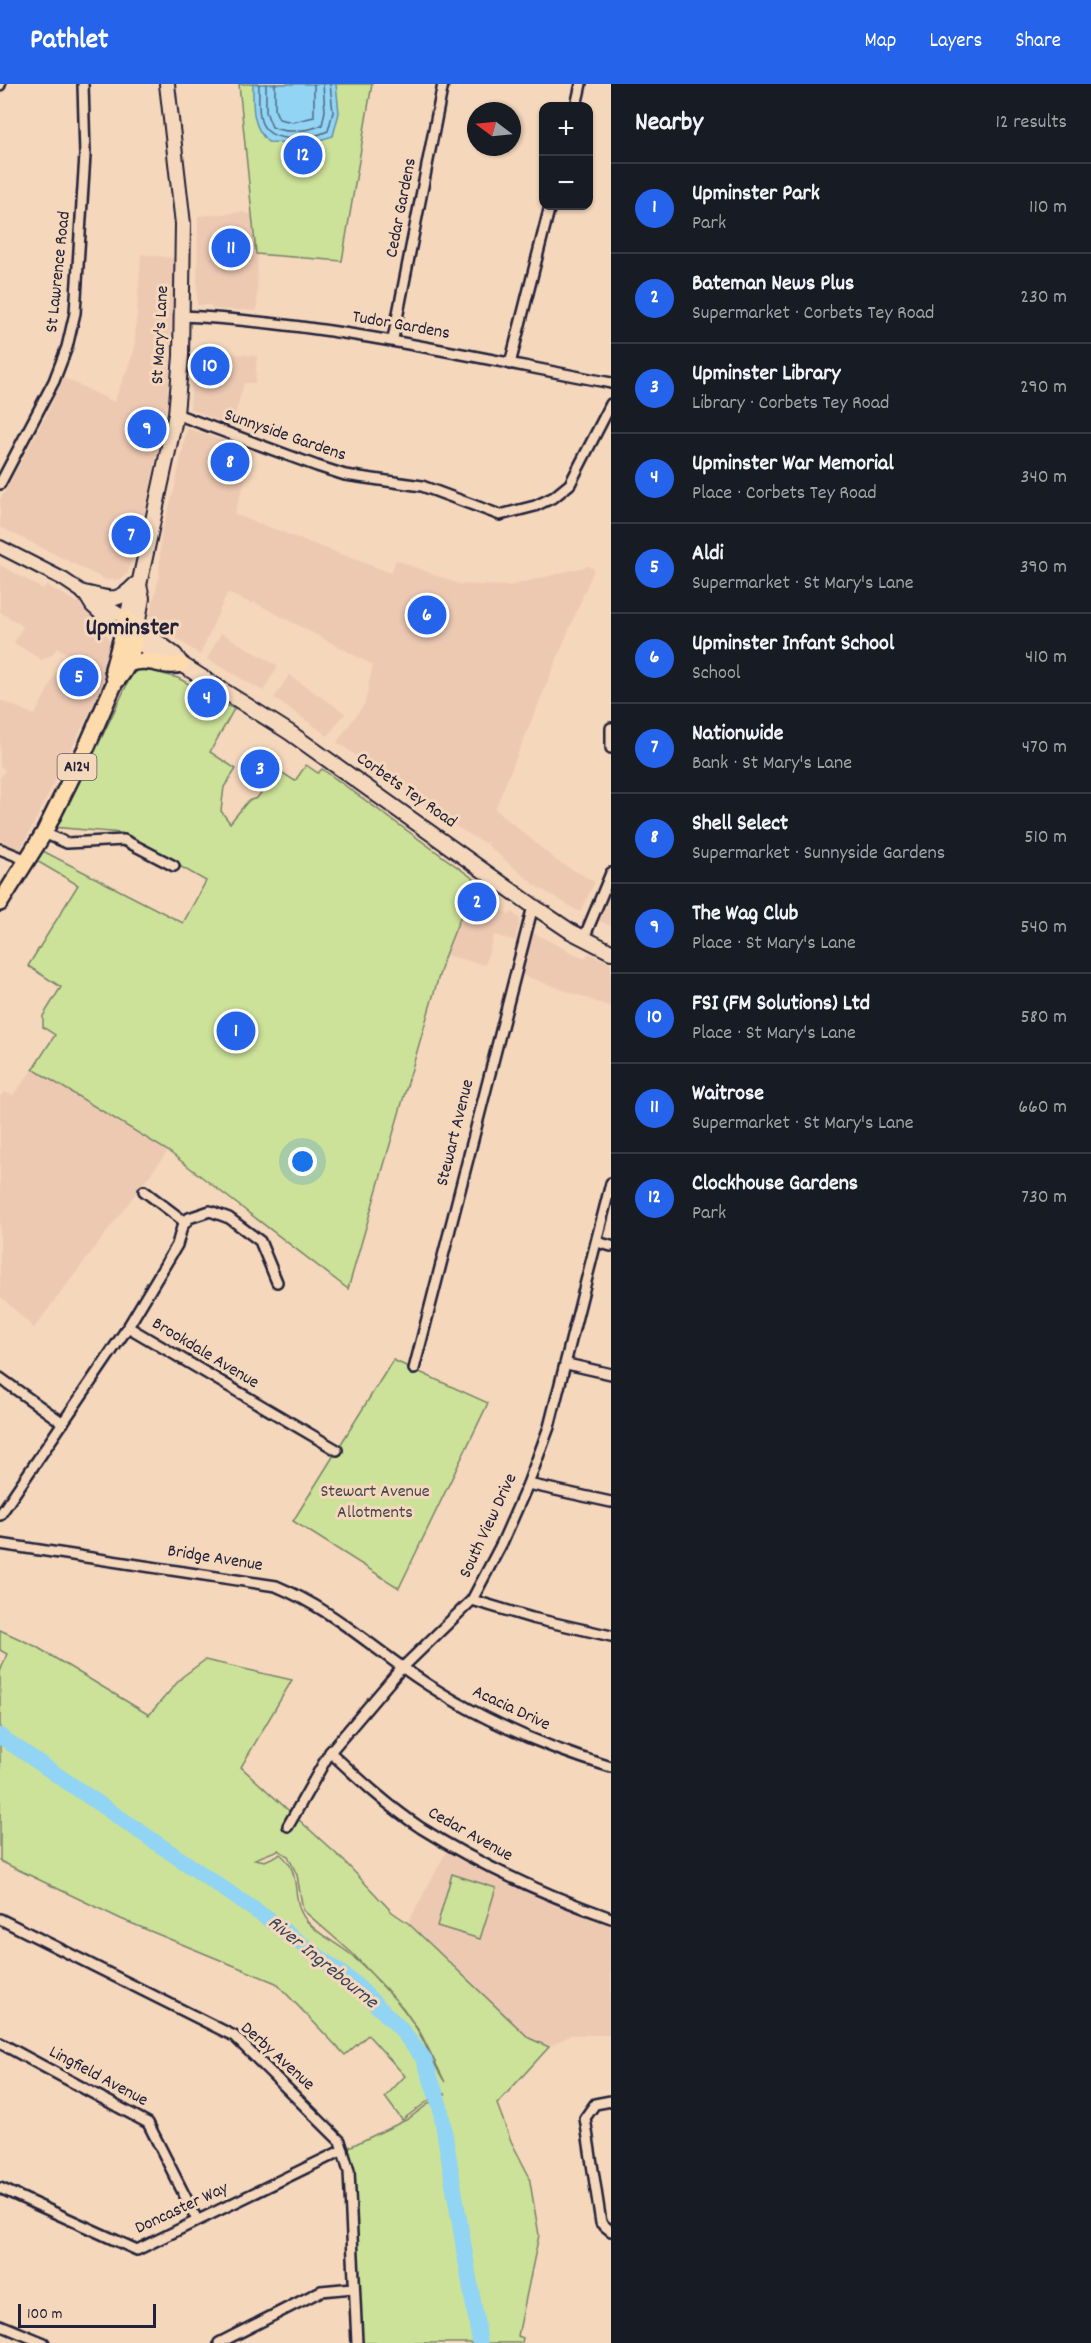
<!DOCTYPE html>
<html lang="en">
<head>
<meta charset="utf-8">
<style>
	:root { --surface:#171b24; --page:#20242c; --text:#f1f3f6; --muted:#9ea1a6; --line:#363941; --accent:#2563eb }
	body { margin:0; font-family:Dekko,sans-serif; background:var(--page); color:var(--text) }
	.controls { position:absolute; right:18px; top:18px; display:grid; overflow:hidden; border-radius:12px; box-shadow:0 2px 4px #0004 }
	.controls button { width:54px; height:54px; display:grid; place-items:center; padding:0; border:0; border-bottom:2px solid var(--line); background:var(--surface); color:var(--text); font:30px sans-serif }
	.compass { position:absolute; left:467px; top:18px; width:54px; height:54px; border-radius:50%; background:var(--surface); box-shadow:0 2px 4px #0004; rotate:286deg }
	.scale { position:absolute; left:18px; bottom:15px; width:138px; box-sizing:border-box; padding-left:6px; border:3px solid #22223b; border-top:0; font-size:16px; line-height:21px; white-space:nowrap; color:#22223b; -webkit-text-stroke:4px #f5d7bb; paint-order:stroke }
	.you { position:absolute; left:303px; top:1078px; width:21px; height:21px; margin:-15px; border:4px solid #fff; border-radius:50%; background:#1a73e8; box-shadow:0 0 0 9px #1a73e833 }
	.badge { display:grid; place-items:center; width:39px; height:39px; border-radius:50%; background:var(--accent); color:#fff; font-size:20px; font-weight:700 }
	.pin { position:absolute; translate:-50% -50%; border:3px solid #fff; box-shadow:0 2px 6px #0006 }
	.list { margin:0; padding:0; list-style:none }
	h2 { display:flex; justify-content:space-between; align-items:center; height:78px; margin:0; padding:0 24px; font-size:26px }
	h2 small { font-size:20px; font-weight:400; color:var(--muted) }
	.list li { display:grid; grid-template-columns:39px 1fr auto; gap:18px; align-items:center; box-sizing:border-box; height:90px; padding:0 24px; border-top:2px solid var(--line) }
	.list b { display:block; font-size:22px; white-space:nowrap }
	.list p { margin:0; font-size:20px; white-space:nowrap; color:var(--muted) }
	.list em { font-size:20px; font-style:normal; color:var(--muted) }
	.map { position:relative; flex:none; width:611px; height:2259px; overflow:hidden }
	header { display:flex; align-items:center; gap:36px; box-sizing:border-box; height:84px; padding:0 30px; background:var(--accent); color:#fff }
	header strong { font-size:28px }
	nav { display:flex; gap:33px; margin-inline-start:auto; font-size:21px }
	main { display:flex }
	aside { flex:1; background:var(--surface) }
	.map>svg:first-child { display:block }
	.built { fill:#eec9b2 }
	.green { fill:#cce298; stroke:#77826a; stroke-width:1.5; fill-rule:evenodd }
	.water { fill:#92d4f3; stroke:#658da9; stroke-width:1.5 }
	.lines { fill:none; stroke-linecap:round; stroke-linejoin:round }
	.shore { stroke:#4f6985; stroke-width:1.5 }
	.river { stroke:#92d4f3; stroke-width:16 }
	.minor-casing { stroke:#22223b; stroke-width:14 }
	.tertiary-casing { stroke:#22223b; stroke-width:16 }
	.secondary-casing { stroke:#22223b; stroke-width:18 }
	.primary-casing { stroke:#22223b; stroke-width:20 }
	.minor { stroke:#f5d7bb; stroke-width:9 }
	.tertiary { stroke:#f5d7bb; stroke-width:12 }
	.secondary { stroke:#f5d7bb; stroke-width:14 }
	.primary { stroke:#fedbac; stroke-width:15 }
	.labels { text-anchor:middle; dominant-baseline:central; stroke-width:6; stroke-linejoin:round; paint-order:stroke }
	.shield { fill:#f5d7bb; stroke:#615861; stroke-width:1.5 }
	.shield-label { font-size:16px; font-weight:bold; fill:#22223b }
	.street-label { font-size:18px; fill:#22223b; stroke:#f5d7bb }
	.park-label { font-size:18px; fill:#44484e; stroke:#f5d7bb }
	.water-label { font-size:20px; font-style:italic; fill:#384660; stroke:#f5d7bb }
	.district-label { font-size:24px; font-weight:bold; fill:#22223b; stroke:#f5d7bb }
</style>
</head>
<body>
<header>
<strong>Pathlet</strong>
<nav><a>Map</a><a>Layers</a><a>Share</a></nav>
</header>
<main>
<div class="map">
<svg width="611" height="2259" viewBox="0 0 611 2259">
	<rect width="100%" height="100%" fill="#f5d7bb"/>
	<filter id="ink" filterUnits="userSpaceOnUse"><feTurbulence type="fractalNoise" baseFrequency=".0167" numOctaves="2"/><feDisplacementMap in="SourceGraphic" scale="12" xChannelSelector="R" yChannelSelector="G"/><feConvolveMatrix kernelMatrix="1 2 1 2 8 2 1 2 1" color-interpolation-filters="sRGB"/></filter>
	<g filter="url(#ink)">
		<g class="built">
			<path d="M 243,128 L 255,132 L 258,146 L 257,227 L 212,225 L 211,221 L 197,221 L 198,132 Z"/>
			<path d="M 141,170 L 174,174 L 168,313 L 148,417 L 128,489 L 121,495 L 106,496 L 0,443 L 0,416 L 50,324 L 60,292 L 114,318 L 134,268 Z"/>
			<path d="M 194,266 L 257,272 L 255,299 L 244,299 L 232,342 L 190,325 Z"/>
			<path d="M 187,344 L 255,368 L 234,430 L 391,489 L 396,476 L 459,500 L 509,502 L 588,482 L 594,485 L 495,725 L 557,777 L 595,798 L 580,828 L 536,802 L 487,761 L 488,758 L 484,759 L 455,742 L 337,658 L 365,619 L 373,581 L 254,518 L 253,520 L 227,509 L 200,571 L 153,537 L 150,531 L 159,493 L 161,450 L 174,407 Z"/>
			<path d="M 0,481 L 43,505 L 46,501 L 79,519 L 101,540 L 110,558 L 110,573 L 95,618 L 19,769 L 0,756 L 0,694 L 5,686 L 0,682 L 0,616 L 35,631 L 66,569 L 57,564 L 52,571 L 42,576 L 14,559 L 23,542 L 0,528 Z"/>
			<path d="M 221,549 L 278,582 L 263,607 L 207,575 Z"/>
			<path d="M 289,591 L 345,629 L 328,652 L 274,614 Z"/>
			<path d="M 475,802 L 509,831 L 512,828 L 520,835 L 515,857 L 494,851 L 485,881 L 445,871 Z"/>
			<path d="M 611,805 L 611,842 L 598,836 Z"/>
			<path d="M 533,849 L 585,875 L 588,869 L 611,879 L 611,923 L 522,891 Z"/>
			<path d="M 33,985 L 168,1067 L 34,1244 L 0,1212 L 0,1013 L 4,1008 L 13,1011 Z"/>
			<path d="M 450,1761 L 487,1781 L 611,1833 L 611,1951 L 571,1951 L 549,1963 L 529,1955 L 408,1839 Z"/>
		</g>
		<g class="green">
			<path d="M 239,0 L 372,0 L 342,177 L 256,170 Z"/>
			<path d="M 140,584 L 178,594 L 205,609 L 204,613 L 209,616 L 213,613 L 234,625 L 210,668 L 236,685 L 224,703 L 221,727 L 230,739 L 248,717 L 257,714 L 278,686 L 295,697 L 306,681 L 318,689 L 322,685 L 478,798 L 468,814 L 445,871 L 348,1205 L 168,1067 L 33,985 L 55,951 L 43,943 L 43,932 L 61,903 L 28,882 L 78,801 L 35,776 L 41,766 L 183,839 L 206,797 L 122,749 L 52,743 L 90,678 L 131,592 Z"/>
			<path d="M 393,1276 L 488,1319 L 399,1504 L 293,1437 Z"/>
			<path d="M 0,1546 L 35,1562 L 149,1631 L 182,1593 L 205,1576 L 292,1596 L 241,1683 L 344,1777 L 392,1828 L 408,1839 L 529,1954 L 549,1963 L 497,2020 L 511,2057 L 529,2092 L 539,2151 L 518,2252 L 523,2254 L 522,2259 L 357,2259 L 343,2066 L 408,2035 L 440,2011 L 446,2010 L 439,2009 L 402,2036 L 385,2013 L 405,1992 L 368,1951 L 345,1971 L 276,1899 L 121,1835 L 0,1777 L 0,1588 L 7,1570 L 0,1566 ZM 278,1766 L 288,1772 L 297,1791 L 303,1826 L 352,1869 L 403,1924 L 421,1950 L 445,1998 C 434,1982 427,1962 417,1945 C 400,1918 374,1891 350,1870 C 335,1858 309,1846 301,1828 C 292,1809 301,1786 280,1770 L 265,1777 L 255,1775 Z"/>
			<path d="M 452,1790 L 496,1804 L 480,1855 L 437,1842 Z"/>
		</g>
		<path class="water" d="M 253,0 L 336,0 L 339,29 L 333,52 L 310,59 L 268,58 C 251,41 253,22 253,0 Z"/>
		<g class="lines">
			<g class="shore">
				<path d="M 259,0 C 259,26 254,50 286,54 C 301,55 315,53 328,47 L 333,28 L 330,0"/>
				<path d="M 266,0 L 266,28 L 272,43 C 286,50 308,47 322,41 L 325,27 L 323,0"/>
				<path d="M 275,0 L 275,26 L 279,35 L 293,38 L 314,33 L 314,0"/>
			</g>
			<path class="river" d="M 0,1652 L 268,1835 L 354,1899 L 399,1943 L 424,1975 L 440,2022 L 480,2259"/>
			<g class="minor-casing">
				<g id="minor">
					<path d="M 0,1 L 0,0"/>
					<path d="M 576,22 L 581,0"/>
					<path d="M 182,232 C 328,239 468,272 611,299"/>
					<path d="M 393,255 L 443,0"/>
					<path d="M 510,280 L 550,122"/>
					<path d="M 176,330 L 317,382 L 345,391 L 422,402 L 500,431 L 535,422 L 554,413 L 570,400 L 611,320"/>
					<path d="M 0,400 L 54,297 L 67,263 L 75,229 L 85,71 L 83,0"/>
					<path d="M 611,644 L 611,664"/>
					<path d="M 44,749 L 67,759 L 124,756 L 174,782"/>
					<path d="M 0,765 L 27,776"/>
					<path d="M 584,854 L 611,789"/>
					<path d="M 144,1107 L 185,1138"/>
					<path d="M 597,1158 L 611,1162"/>
					<path d="M 128,1243 L 337,1366"/>
					<path d="M 567,1280 L 611,1290"/>
					<path d="M 414,1285 L 533,822"/>
					<path d="M 0,1294 L 63,1339"/>
					<path d="M 528,1400 L 611,1418"/>
					<path d="M 0,1431 L 128,1243 L 177,1161 L 182,1143 L 189,1134 L 210,1127 L 229,1134 L 260,1157 L 277,1198"/>
					<path d="M 0,1460 L 276,1502 C 328,1524 357,1551 402,1583 C 464,1628 538,1661 611,1683"/>
					<path d="M 472,1516 L 532,1534 L 611,1552"/>
					<path d="M 330,1668 C 359,1695 388,1722 421,1744 C 480,1781 545,1811 611,1834"/>
					<path d="M 288,1742 L 330,1668 L 398,1588 L 472,1516 L 502,1459 L 528,1400 L 549,1343 L 611,1099"/>
					<path d="M 0,1835 L 234,1952 L 340,2057 L 349,2087 L 357,2259"/>
					<path d="M 0,1959 L 148,2039 L 197,2136"/>
					<path d="M 611,2017 L 595,2020 L 585,2034 L 601,2139 L 611,2147"/>
					<path d="M 0,2104 L 137,2166 L 343,2066"/>
					<path d="M 0,2241 L 44,2259"/>
					<path d="M 219,2259 L 321,2207 L 353,2204"/>
				</g>
			</g>
			<g class="tertiary-casing">
				<g id="tertiary">
					<path d="M 0,463 L 63,495 L 84,509 L 92,522 L 123,550"/>
					<path d="M 94,515 L 127,535"/>
				</g>
			</g>
			<g class="secondary-casing">
				<g id="secondary">
					<path d="M 167,0 L 183,140 L 181,272 L 176,330 L 139,501 L 132,511 L 127,535 L 175,571 L 181,580 L 289,648 L 533,822 L 570,847 L 611,868"/>
					<path d="M 84,509 C 108,514 116,521 135,501"/>
					<path d="M 137,542 L 142,514 L 139,501"/>
					<path d="M 127,552 L 171,578 L 176,578"/>
				</g>
			</g>
			<g class="primary-casing">
				<g id="primary">
					<path d="M 128,580 C 149,572 163,585 181,580"/>
					<path d="M 115,598 C 131,583 133,563 137,542"/>
					<path d="M 0,819 L 44,749 L 87,662 L 115,598 L 113,585 L 127,535"/>
				</g>
			</g>
			<use href="#minor" class="minor"/>
			<use href="#tertiary" class="tertiary"/>
			<use href="#secondary" class="secondary"/>
			<use href="#primary" class="primary"/>
		</g>
	</g>
	<g class="labels">
		<rect class="shield" x="57.5" y="670" width="39" height="26" rx="4.5"/>
		<g class="shield-label">
			<text x="77" y="683">A124</text>
		</g>
		<g class="street-label">
			<text transform="translate(402 124) rotate(-79)">Cedar Gardens</text>
			<text transform="translate(59 188) rotate(-84)">St Lawrence Road</text>
			<text transform="translate(401 242) rotate(10)">Tudor Gardens</text>
			<text transform="translate(161 251) rotate(-87)">St Mary's Lane</text>
			<text transform="translate(285 352) rotate(19)">Sunnyside Gardens</text>
			<text transform="translate(406 707) rotate(35)">Corbets Tey Road</text>
			<text transform="translate(456 1049) rotate(-76)">Stewart Avenue</text>
			<text transform="translate(205 1270) rotate(31)">Brookdale Avenue</text>
			<text transform="translate(489 1442) rotate(-65)">South View Drive</text>
			<text transform="translate(215 1475) rotate(9)">Bridge Avenue</text>
			<text transform="translate(511 1625) rotate(25)">Acacia Drive</text>
			<text transform="translate(470 1751) rotate(29)">Cedar Avenue</text>
			<text transform="translate(277 1973) rotate(42)">Derby Avenue</text>
			<text transform="translate(98 1993) rotate(28)">Lingfield Avenue</text>
			<text transform="translate(182 2125) rotate(-25)">Doncaster Way</text>
		</g>
		<g class="park-label">
			<text x="375" y="1408">Stewart Avenue<tspan x="375" dy="21">Allotments</tspan></text>
		</g>
		<g class="water-label">
			<text transform="translate(322 1879) rotate(39)">River Ingrebourne</text>
		</g>
		<g class="district-label">
			<text x="132" y="545">Upminster</text>
		</g>
	</g>
</svg>
<div class="controls">
<button>+</button>
<button>−</button>
</div>
<svg class="compass" viewBox="-18 -18 36 36"><path d="M0-13l5 13h-10z" fill="#e53935"/><path d="M0 13l5-13h-10z" fill="#9ea1a6"/></svg>
<div class="scale">100 m</div>
<div class="you"></div>
<div class="pin badge" style="left:236px;top:947px">1</div>
<div class="pin badge" style="left:477px;top:818px">2</div>
<div class="pin badge" style="left:260px;top:685px">3</div>
<div class="pin badge" style="left:207px;top:614px">4</div>
<div class="pin badge" style="left:79px;top:593px">5</div>
<div class="pin badge" style="left:427px;top:531px">6</div>
<div class="pin badge" style="left:131px;top:451px">7</div>
<div class="pin badge" style="left:230px;top:378px">8</div>
<div class="pin badge" style="left:147px;top:345px">9</div>
<div class="pin badge" style="left:210px;top:282px">10</div>
<div class="pin badge" style="left:231px;top:164px">11</div>
<div class="pin badge" style="left:303px;top:71px">12</div>
</div>
<aside>
<h2>Nearby<small>12 results</small></h2>
<ul class="list">
<li><span class="badge">1</span><div><b>Upminster Park</b><p>Park</p></div><em>110 m</em></li>
<li><span class="badge">2</span><div><b>Bateman News Plus</b><p>Supermarket · Corbets Tey Road</p></div><em>230 m</em></li>
<li><span class="badge">3</span><div><b>Upminster Library</b><p>Library · Corbets Tey Road</p></div><em>290 m</em></li>
<li><span class="badge">4</span><div><b>Upminster War Memorial</b><p>Place · Corbets Tey Road</p></div><em>340 m</em></li>
<li><span class="badge">5</span><div><b>Aldi</b><p>Supermarket · St Mary's Lane</p></div><em>390 m</em></li>
<li><span class="badge">6</span><div><b>Upminster Infant School</b><p>School</p></div><em>410 m</em></li>
<li><span class="badge">7</span><div><b>Nationwide</b><p>Bank · St Mary's Lane</p></div><em>470 m</em></li>
<li><span class="badge">8</span><div><b>Shell Select</b><p>Supermarket · Sunnyside Gardens</p></div><em>510 m</em></li>
<li><span class="badge">9</span><div><b>The Wag Club</b><p>Place · St Mary's Lane</p></div><em>540 m</em></li>
<li><span class="badge">10</span><div><b>FSI (FM Solutions) Ltd</b><p>Place · St Mary's Lane</p></div><em>580 m</em></li>
<li><span class="badge">11</span><div><b>Waitrose</b><p>Supermarket · St Mary's Lane</p></div><em>660 m</em></li>
<li><span class="badge">12</span><div><b>Clockhouse Gardens</b><p>Park</p></div><em>730 m</em></li>
</ul>
</aside>
</main>
</body>
</html>
